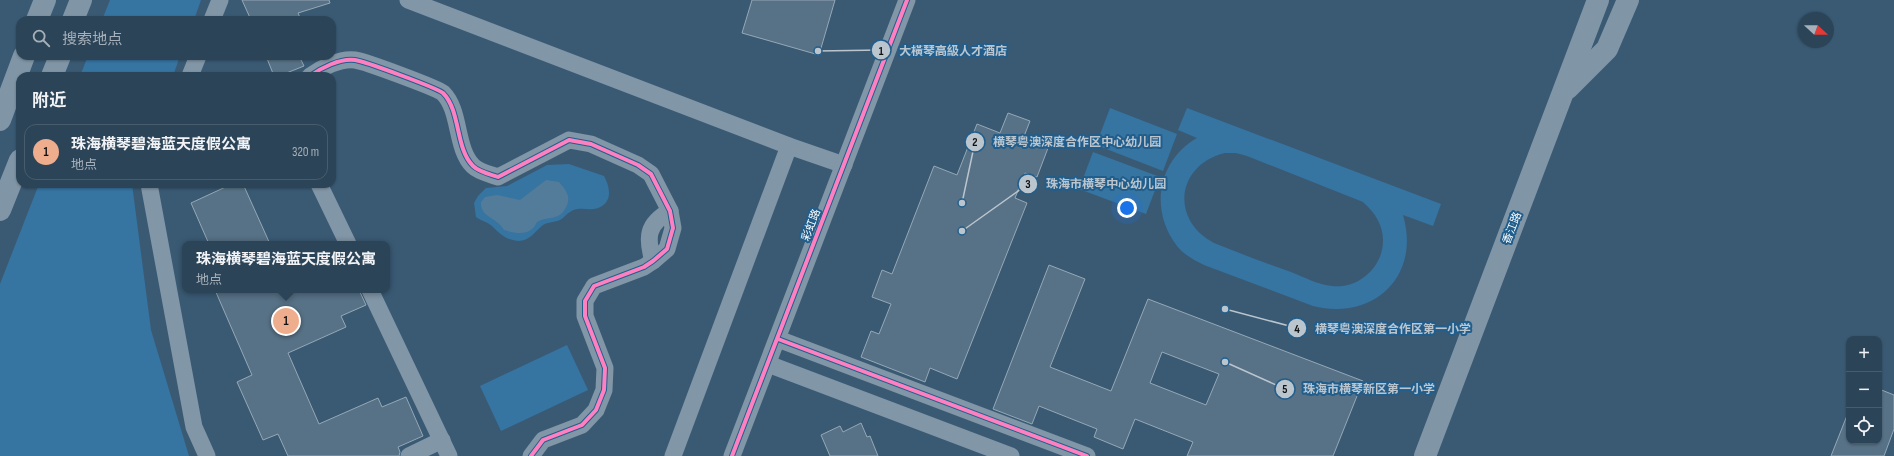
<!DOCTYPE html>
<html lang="zh">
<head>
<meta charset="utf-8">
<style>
	:root { --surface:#2c4457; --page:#384e61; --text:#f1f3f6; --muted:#a6b0ba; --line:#485c6d; --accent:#eead8d }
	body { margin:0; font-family:"Sofia Sans Condensed","Noto Sans SC",sans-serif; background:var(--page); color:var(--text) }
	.controls { position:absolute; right:12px; bottom:12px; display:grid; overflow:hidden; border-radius:8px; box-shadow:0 1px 3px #0004 }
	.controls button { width:36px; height:36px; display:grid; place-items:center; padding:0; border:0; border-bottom:1px solid var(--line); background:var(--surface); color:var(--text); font:20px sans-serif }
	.compass { position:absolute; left:1798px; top:12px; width:36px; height:36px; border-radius:50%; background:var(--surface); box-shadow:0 1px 3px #0004; rotate:111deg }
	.you { position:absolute; left:1127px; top:208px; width:14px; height:14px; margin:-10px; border:3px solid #fff; border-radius:50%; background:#1a73e8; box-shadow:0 0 0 6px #1a73e833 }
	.badge { display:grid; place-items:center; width:26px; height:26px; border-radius:50%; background:var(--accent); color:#111; font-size:13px; font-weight:700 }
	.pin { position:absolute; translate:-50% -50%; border:2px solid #fff; box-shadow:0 1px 4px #0006 }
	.popup { position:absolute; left:182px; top:241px; width:208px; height:52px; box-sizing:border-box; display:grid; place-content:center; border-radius:8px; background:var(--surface); filter:drop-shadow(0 1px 3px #0005); font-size:13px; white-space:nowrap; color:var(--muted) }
	.popup b { font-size:15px; color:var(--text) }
	.popup::after { content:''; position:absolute; left:50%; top:100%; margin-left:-8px; border:8px solid transparent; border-top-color:var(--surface) }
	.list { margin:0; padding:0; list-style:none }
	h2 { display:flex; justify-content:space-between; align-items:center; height:52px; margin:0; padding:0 16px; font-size:17px }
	h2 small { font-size:13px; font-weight:400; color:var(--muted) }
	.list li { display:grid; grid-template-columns:26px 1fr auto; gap:12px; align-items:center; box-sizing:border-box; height:56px; margin:0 8px 8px; padding:0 8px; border:1px solid var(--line); border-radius:12px }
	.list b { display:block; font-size:15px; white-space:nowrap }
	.list p { margin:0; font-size:13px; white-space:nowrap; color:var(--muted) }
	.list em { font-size:13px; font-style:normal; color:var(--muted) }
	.icon { flex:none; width:22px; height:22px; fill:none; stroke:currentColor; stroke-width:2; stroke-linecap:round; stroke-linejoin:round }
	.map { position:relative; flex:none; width:1894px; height:456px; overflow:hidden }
	.search { position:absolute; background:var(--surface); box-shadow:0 1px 3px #0004; left:16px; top:16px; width:320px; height:44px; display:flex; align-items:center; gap:10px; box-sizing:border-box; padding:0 14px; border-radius:12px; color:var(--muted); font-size:15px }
	.panel { position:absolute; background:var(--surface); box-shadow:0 1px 3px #0004; left:16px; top:72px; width:320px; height:116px; border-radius:12px }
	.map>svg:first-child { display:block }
	.green { fill:#3674a2; fill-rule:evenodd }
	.water { fill:#537c9a }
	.building { fill:#577186; stroke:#95a8b6; fill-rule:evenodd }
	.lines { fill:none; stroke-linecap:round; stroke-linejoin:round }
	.minor { stroke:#8196a7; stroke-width:17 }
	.major { stroke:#8096a7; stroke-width:22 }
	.cycleway-casing { stroke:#215e8c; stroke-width:6 }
	.cycleway { stroke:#ff80c0; stroke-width:4 }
	.labels { text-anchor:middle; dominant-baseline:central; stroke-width:4; stroke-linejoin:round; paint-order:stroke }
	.street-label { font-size:11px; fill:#fff; stroke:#215e8c }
	.leader { fill:none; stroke:#bac5ce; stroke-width:1.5 }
	.callout-dot { fill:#bac5ce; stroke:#215e8c; stroke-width:1.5 }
	.mark-label { font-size:12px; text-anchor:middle; font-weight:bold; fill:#111 }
	.callout-label { font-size:12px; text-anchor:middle; font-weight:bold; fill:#bac5ce; stroke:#215e8c; stroke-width:4; stroke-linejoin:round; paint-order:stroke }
</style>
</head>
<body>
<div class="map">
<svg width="1894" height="456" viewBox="0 0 1894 456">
	<rect width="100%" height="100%" fill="#3a5a74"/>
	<g class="green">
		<path d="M 110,0 L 201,0 L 194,20 L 102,20 Z"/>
		<path d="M 88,56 L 180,56 L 173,76 L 80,76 Z"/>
		<path d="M 1110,108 L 1177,134 L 1163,171 L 1096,145 Z"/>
		<path d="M 1187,108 L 1441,204 L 1433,226 L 1403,215 C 1421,276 1374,321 1313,306 L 1204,265 C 1194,260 1184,255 1177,246 C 1149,210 1158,160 1197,138 L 1178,130 ZM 1225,153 L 1236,153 L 1247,156 L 1363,202 C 1378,215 1386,231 1382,250 C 1377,273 1354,289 1332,286 C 1318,285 1304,277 1291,272 C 1265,263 1239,253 1214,243 C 1170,220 1176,165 1225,153 Z"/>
		<path d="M 1093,152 L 1160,177 L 1146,214 L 1079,189 Z"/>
		<path d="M 569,164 L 604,176 C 609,185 613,199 602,206 C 593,213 580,205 570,212 C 566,214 564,218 560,220 C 555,222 548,222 543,225 C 534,232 530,241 518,241 C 506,240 500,234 492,226 C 488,222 481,221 476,217 L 474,203 L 478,196 L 486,188 L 507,186 L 547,165 Z"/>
		<path d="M 39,184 L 132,184 L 151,330 L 189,456 L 0,456 L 0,284 Z"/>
		<path d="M 567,345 L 588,390 L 501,431 L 480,386 Z"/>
	</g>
	<path class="water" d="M 546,180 L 559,182 C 567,191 572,198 565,209 C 563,213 559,216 555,217 C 548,219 544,218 537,222 C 531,236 517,234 504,230 C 497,217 480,218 481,202 L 485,197 L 497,195 L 520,200 Z"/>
	<g class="building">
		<path d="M 242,0 L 329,0 L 330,3 L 298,13 L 301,20 L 251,20 Z"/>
		<path d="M 752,0 L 835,0 L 819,55 L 742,33 Z"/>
		<path d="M 266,56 L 299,56 L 304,66 L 279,76 L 274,76 Z"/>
		<path d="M 1008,113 L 1030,121 L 1023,139 L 1048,148 L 1037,177 L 1025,173 L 1015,198 L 1027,203 L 957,379 L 930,368 L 925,382 L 861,357 L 871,331 L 879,334 L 891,304 L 872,297 L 882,270 L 892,274 L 934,166 L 957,175 L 977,124 L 1000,133 Z"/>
		<path d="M 232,184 L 243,184 L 270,244 L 209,244 L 191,203 Z"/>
		<path d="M 1049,265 L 1085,279 L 1050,367 L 1111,391 L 1148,299 L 1363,381 L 1333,456 L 1187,456 L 1193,442 L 1135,419 L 1123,449 L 1094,437 L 1097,429 L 1039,406 L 1032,424 L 993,409 ZM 1162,352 L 1219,374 L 1206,405 L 1150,383 Z"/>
		<path d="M 215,290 L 359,290 L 366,305 L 341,316 L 346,327 L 288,353 L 319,424 L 378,398 L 382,407 L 406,397 L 423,436 L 398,447 L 400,452 L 399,456 L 288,456 L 278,434 L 263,440 L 237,382 L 252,375 Z"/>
		<path d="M 1879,389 L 1894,395 L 1894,429 L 1884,456 L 1831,456 L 1848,413 L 1849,441 L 1879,441 Z"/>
		<path d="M 861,423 L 867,437 L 870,436 L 878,456 L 830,456 L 821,435 L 840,426 L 843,432 Z"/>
	</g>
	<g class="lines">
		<g class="minor">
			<path d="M 408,0 L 789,146 L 844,165"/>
			<path d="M 212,20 L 220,0"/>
			<path d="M 190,76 L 198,56"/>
			<path d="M 310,76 C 321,68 340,58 355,60 C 364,61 437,88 443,93 C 461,111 455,148 473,166 C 479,172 490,174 498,177 L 569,140 L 591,144 L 638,165 L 651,174 L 670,211 L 673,228 L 667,249 L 653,261 L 644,267 L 594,286 L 585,301 L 585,316 L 605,368 L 604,390 L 596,410 L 582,425 L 543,440 L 531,456"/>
			<path d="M 149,184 L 194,427 L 207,456"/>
			<path d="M 319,184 L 348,244"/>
			<path d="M 653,261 C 646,237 647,224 670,211"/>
			<path d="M 370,290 L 449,456"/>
			<path d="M 778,339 L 1087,456"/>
			<path d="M 768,364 L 1011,456"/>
			<path d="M 409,456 L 442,440"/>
			<path d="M 673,456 L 789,146"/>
			<path d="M 732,456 L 907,0"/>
		</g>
		<g class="major">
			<path d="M 37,20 L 45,0"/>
			<path d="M 73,20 L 81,0"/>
			<path d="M 52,76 L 60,56"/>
			<path d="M 1568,88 L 1607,49 L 1628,0"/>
			<path d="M 0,120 L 24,56"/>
			<path d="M 0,210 L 20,160"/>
			<path d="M 1425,456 L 1598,0"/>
		</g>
		<g class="cycleway-casing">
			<g id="cycleway">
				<path d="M 310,76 C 321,68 340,58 355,60 C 364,61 437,88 443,93 C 461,111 455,148 473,166 C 479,172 490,174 498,177 L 569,140 L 591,144 L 638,165 L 651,174 L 670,211 L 673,228 L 667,249 L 653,261 L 644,267 L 594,286 L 585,301 L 585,316 L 605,368 L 604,390 L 596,410 L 582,425 L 543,440 L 531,456"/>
				<path d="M 778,339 L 1087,456"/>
				<path d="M 732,456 L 907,0"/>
			</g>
		</g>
		<use href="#cycleway" class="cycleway"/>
	</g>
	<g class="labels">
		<g class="street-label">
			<text transform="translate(811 225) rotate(-69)">彩虹路</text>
			<text transform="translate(1512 228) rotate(-69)">香江路</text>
		</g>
	</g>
	<path class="leader" d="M818 51L881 50M962 203L975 142M962 231L1028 184M1225 309L1297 328M1225 362L1285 389"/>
	<g class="callout-dot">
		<circle cx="818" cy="51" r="4"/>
		<circle cx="962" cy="203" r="4"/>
		<circle cx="962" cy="231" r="4"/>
		<circle cx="1225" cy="309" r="4"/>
		<circle cx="1225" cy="362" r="4"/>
		<circle cx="881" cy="50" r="10"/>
		<circle cx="975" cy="142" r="10"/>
		<circle cx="1028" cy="184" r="10"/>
		<circle cx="1297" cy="328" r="10"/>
		<circle cx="1285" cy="389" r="10"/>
	</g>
	<g class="mark-label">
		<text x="881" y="55">1</text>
		<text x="975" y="146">2</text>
		<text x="1028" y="188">3</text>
		<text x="1297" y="333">4</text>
		<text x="1285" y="393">5</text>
	</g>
	<g class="callout-label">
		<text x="953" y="55">大橫琴高級人才酒店</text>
		<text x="1077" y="146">横琴粤澳深度合作区中心幼儿园</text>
		<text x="1106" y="188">珠海市横琴中心幼儿园</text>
		<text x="1393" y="333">横琴粤澳深度合作区第一小学</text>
		<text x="1369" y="393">珠海市横琴新区第一小学</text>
	</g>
</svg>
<div class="controls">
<button>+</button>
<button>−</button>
<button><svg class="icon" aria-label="locate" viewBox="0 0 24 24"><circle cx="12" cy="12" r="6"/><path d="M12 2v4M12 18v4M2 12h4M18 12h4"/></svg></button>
</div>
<svg class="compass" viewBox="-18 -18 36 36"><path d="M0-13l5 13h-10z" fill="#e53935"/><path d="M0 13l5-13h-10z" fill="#a6b0ba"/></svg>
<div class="you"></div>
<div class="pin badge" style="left:286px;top:321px">1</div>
<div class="popup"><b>珠海横琴碧海蓝天度假公寓</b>地点</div>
<div class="search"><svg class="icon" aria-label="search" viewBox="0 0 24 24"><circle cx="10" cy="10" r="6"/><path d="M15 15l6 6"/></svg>搜索地点</div>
<section class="panel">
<h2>附近<small></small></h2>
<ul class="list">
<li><span class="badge">1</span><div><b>珠海横琴碧海蓝天度假公寓</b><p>地点</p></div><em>320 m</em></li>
</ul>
</section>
</div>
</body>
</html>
